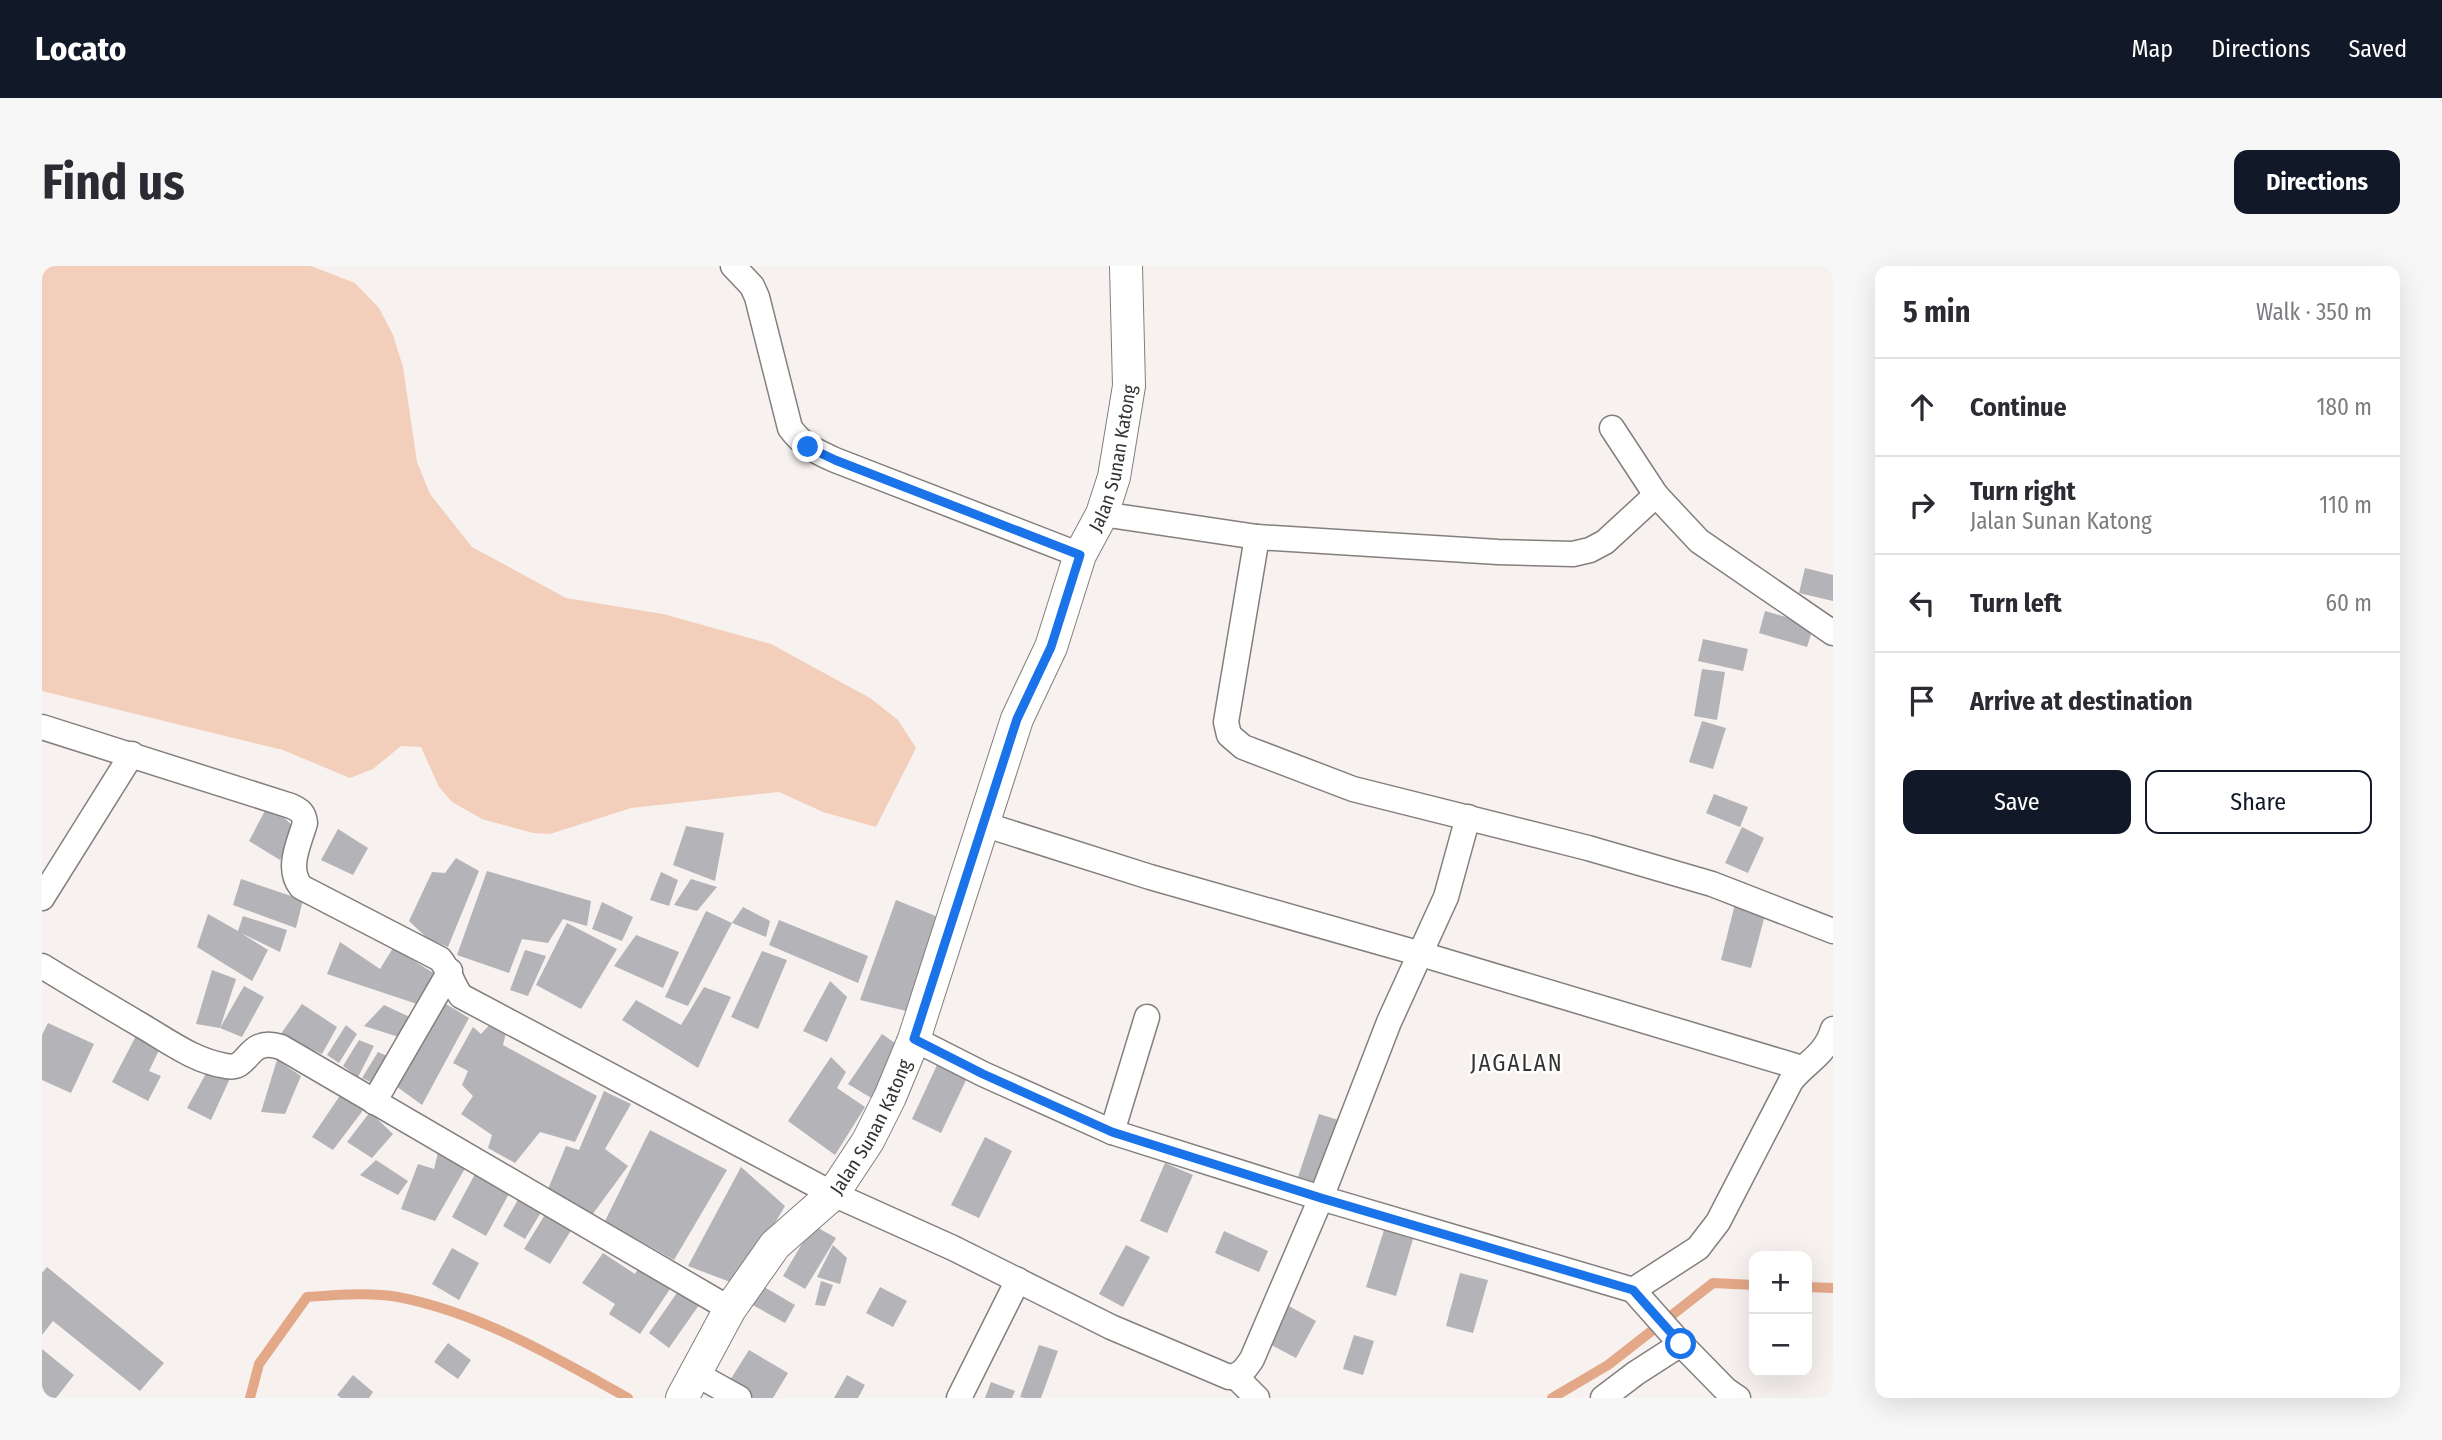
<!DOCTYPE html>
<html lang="en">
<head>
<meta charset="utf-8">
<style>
	:root { --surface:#fff; --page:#f7f7f7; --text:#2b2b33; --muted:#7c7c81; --line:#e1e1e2; --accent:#111827 }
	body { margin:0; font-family:"Fira Sans Condensed",sans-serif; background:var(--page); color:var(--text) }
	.controls { position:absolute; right:21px; bottom:21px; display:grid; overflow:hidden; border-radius:14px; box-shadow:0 7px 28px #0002 }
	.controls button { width:63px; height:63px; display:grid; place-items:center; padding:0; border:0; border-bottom:2px solid var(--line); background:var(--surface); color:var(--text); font:35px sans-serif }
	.stop { position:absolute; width:21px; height:21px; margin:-16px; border:5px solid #1a73e8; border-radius:50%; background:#fff }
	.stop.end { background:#1a73e8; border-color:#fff; box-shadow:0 2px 7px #0008 }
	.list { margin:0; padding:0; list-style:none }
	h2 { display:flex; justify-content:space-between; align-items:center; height:91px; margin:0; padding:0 28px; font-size:30px }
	h2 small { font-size:23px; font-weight:400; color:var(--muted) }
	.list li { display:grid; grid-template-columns:46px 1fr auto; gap:21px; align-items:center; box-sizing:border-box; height:98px; padding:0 28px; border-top:2px solid var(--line) }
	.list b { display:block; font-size:26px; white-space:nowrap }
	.list p { margin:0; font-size:23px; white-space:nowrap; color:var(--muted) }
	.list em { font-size:23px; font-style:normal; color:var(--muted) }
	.actions { display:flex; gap:14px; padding:21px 28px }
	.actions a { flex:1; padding:16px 0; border:2px solid var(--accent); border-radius:14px; text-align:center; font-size:24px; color:var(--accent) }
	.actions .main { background:var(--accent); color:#fff }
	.icon { flex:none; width:38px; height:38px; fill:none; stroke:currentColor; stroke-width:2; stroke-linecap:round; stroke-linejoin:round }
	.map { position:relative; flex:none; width:1791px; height:1132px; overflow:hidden; border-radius:14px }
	header { display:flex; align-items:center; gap:42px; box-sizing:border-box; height:98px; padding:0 35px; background:var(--accent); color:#fff }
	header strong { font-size:33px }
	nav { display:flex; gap:38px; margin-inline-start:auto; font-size:24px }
	.intro { display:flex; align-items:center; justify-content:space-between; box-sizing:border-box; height:168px; padding:0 42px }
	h1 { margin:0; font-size:49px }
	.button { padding:18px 32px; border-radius:14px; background:var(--accent); color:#fff; font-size:24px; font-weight:700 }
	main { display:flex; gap:42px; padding:0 42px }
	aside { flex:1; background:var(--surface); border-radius:14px; box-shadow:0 7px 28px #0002 }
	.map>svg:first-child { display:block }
	.green { fill:#f3ceba }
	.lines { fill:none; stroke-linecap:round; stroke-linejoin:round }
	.stream { stroke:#e3a888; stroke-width:10 }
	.building { fill:#b4b3b8 }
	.minor-casing { stroke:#847f7d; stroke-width:27 }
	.tertiary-casing { stroke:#847f7d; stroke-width:34 }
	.minor { stroke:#fff; stroke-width:24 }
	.tertiary { stroke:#fff; stroke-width:32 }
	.route { stroke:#1a73e8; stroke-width:9 }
	.labels { text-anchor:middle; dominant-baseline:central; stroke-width:5; stroke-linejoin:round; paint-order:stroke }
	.street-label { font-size:19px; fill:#353332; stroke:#fff }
	.quarter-label { font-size:23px; letter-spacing:2px; fill:#353332; stroke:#fff }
</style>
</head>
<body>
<header>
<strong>Locato</strong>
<nav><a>Map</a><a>Directions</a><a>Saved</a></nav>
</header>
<div class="intro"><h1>Find us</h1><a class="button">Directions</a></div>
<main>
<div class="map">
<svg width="1791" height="1132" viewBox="0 0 1791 1132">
	<rect width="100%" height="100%" fill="#f7f2ef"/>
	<path class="green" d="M 0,0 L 269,0 L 313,17 L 337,42 L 351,69 L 361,101 L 375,196 L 388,228 L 430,281 L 524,332 L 621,348 L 729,378 L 828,432 L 856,454 L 874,482 L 834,561 L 781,546 L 737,526 L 589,542 L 508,568 L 491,567 L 440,553 L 410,536 L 397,521 L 379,481 L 359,480 L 331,503 L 308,512 L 241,484 L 0,425 Z"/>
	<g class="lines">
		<g class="stream">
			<path d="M 1765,1021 L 1791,1022"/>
			<path d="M 208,1132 L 217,1098 L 265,1031 C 295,1029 327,1026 356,1031 C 439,1047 514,1092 586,1132"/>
			<path d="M 1510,1132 L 1566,1099 L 1671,1017 L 1712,1019"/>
		</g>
	</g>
	<g class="building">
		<path d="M 1763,302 L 1791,309 L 1791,335 L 1757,327 Z"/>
		<path d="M 1723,345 L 1772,359 L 1765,381 L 1717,367 Z"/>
		<path d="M 1661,373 L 1706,383 L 1701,405 L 1656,395 Z"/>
		<path d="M 1660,403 L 1683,406 L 1675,454 L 1652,450 Z"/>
		<path d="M 1660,455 L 1684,462 L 1671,503 L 1647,496 Z"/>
		<path d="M 1672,528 L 1706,541 L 1698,561 L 1664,547 Z"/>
		<path d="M 227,537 L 255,564 L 238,594 L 207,575 Z"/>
		<path d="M 644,560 L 682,567 L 673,615 L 631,599 Z"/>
		<path d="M 1700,561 L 1722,572 L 1706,607 L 1683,597 Z"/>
		<path d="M 296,563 L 326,582 L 311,609 L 279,594 Z"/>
		<path d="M 414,592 L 437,605 L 406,681 L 385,672 L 367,655 L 390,606 L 403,607 Z"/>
		<path d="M 445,605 L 549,635 L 545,660 L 521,653 L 506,677 L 480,673 L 467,707 L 415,689 Z"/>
		<path d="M 619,606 L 636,614 L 627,640 L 608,634 Z"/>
		<path d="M 199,613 L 261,634 L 254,662 L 191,639 Z"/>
		<path d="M 649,613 L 675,621 L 655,645 L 632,639 Z"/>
		<path d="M 854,634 L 901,653 L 873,747 L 818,734 Z"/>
		<path d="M 560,636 L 591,651 L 580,675 L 550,663 Z"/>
		<path d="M 1693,638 L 1724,645 L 1709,702 L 1679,694 Z"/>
		<path d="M 701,641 L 728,655 L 724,671 L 690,657 Z"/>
		<path d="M 664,645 L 690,657 L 646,740 L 623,731 Z"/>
		<path d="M 166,648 L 196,665 L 201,650 L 245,664 L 238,686 L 199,667 L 226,684 L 210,715 L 155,681 Z"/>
		<path d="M 737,654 L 826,690 L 816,717 L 727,679 Z"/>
		<path d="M 525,657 L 575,683 L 539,743 L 494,719 Z"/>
		<path d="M 594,669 L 637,686 L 621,722 L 572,700 Z"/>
		<path d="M 298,676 L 338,703 L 351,682 L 398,711 L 381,740 L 285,708 Z"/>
		<path d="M 483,684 L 504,690 L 486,730 L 468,724 Z"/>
		<path d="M 720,685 L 745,694 L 716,763 L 689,751 Z"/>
		<path d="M 170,704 L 194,713 L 178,762 L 154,758 Z"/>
		<path d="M 788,715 L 805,731 L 785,776 L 761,765 Z"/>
		<path d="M 202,720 L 222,731 L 200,771 L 178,762 Z"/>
		<path d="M 662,721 L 689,731 L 656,802 L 580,754 L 594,734 L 639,759 Z"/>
		<path d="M 260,738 L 295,761 L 280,788 L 238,769 Z"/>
		<path d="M 404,738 L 427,752 L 380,839 L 354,820 Z"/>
		<path d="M 342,739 L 372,753 L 360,772 L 322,760 Z"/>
		<path d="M 452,754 L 465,763 L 461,779 L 555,830 L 533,876 L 498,866 L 473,897 L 446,882 L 450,869 L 419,848 L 431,830 L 420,819 L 426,805 L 411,797 L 431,761 L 439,768 Z"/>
		<path d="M 6,757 L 52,778 L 29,827 L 0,814 L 0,769 Z"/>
		<path d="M 304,759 L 315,768 L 297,797 L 285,789 Z"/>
		<path d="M 96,766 L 120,778 L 107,805 L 119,810 L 106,835 L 70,816 Z"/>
		<path d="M 840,768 L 860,782 L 831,833 L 806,818 Z"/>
		<path d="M 317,774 L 332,780 L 316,811 L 301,800 Z"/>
		<path d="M 336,786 L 350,792 L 335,819 L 320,812 Z"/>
		<path d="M 789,791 L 804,806 L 795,822 L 823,841 L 793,889 L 746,855 Z"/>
		<path d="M 235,794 L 259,810 L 243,848 L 219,846 Z"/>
		<path d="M 895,799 L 925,812 L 899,867 L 870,853 Z"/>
		<path d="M 167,802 L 190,808 L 169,854 L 145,842 Z"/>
		<path d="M 301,825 L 322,843 L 291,884 L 270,871 Z"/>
		<path d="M 562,825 L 589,838 L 563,883 L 586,900 L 550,949 L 506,923 L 524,880 L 537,884 Z"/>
		<path d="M 328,846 L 351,868 L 330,892 L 305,876 Z"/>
		<path d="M 1277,848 L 1303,856 L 1282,919 L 1256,911 Z"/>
		<path d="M 608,864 L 685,904 L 632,994 L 563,955 Z"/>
		<path d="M 943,871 L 970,885 L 937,952 L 909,939 Z"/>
		<path d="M 398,878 L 426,897 L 393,955 L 359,943 L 376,898 L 392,903 Z"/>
		<path d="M 334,894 L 366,915 L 356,929 L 318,909 Z"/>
		<path d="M 1123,897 L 1151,909 L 1125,967 L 1098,955 Z"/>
		<path d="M 699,901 L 743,940 L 696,1019 L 646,1000 Z"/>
		<path d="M 433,908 L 468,926 L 444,970 L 410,951 Z"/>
		<path d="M 478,930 L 501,943 L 483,973 L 461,960 Z"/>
		<path d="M 504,947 L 530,963 L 508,998 L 482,983 Z"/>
		<path d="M 771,959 L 794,972 L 763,1023 L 741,1010 Z"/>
		<path d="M 1342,964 L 1371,973 L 1354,1030 L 1324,1021 Z"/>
		<path d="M 1182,965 L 1226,985 L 1217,1006 L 1173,987 Z"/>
		<path d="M 791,979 L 805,992 L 798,1018 L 775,1011 Z"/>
		<path d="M 1084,979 L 1108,991 L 1081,1041 L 1057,1028 Z"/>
		<path d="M 410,982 L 437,997 L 417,1034 L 390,1018 Z"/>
		<path d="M 561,987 L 593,1008 L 596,1003 L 628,1023 L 598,1068 L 567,1048 L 573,1038 L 540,1017 Z"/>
		<path d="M 5,1001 L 122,1097 L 98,1125 L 11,1055 L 0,1069 L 0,1007 Z"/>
		<path d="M 1418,1007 L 1446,1014 L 1431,1067 L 1404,1060 Z"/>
		<path d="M 779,1015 L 791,1019 L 783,1040 L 773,1039 Z"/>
		<path d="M 717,1018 L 753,1039 L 743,1057 L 707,1037 Z"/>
		<path d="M 838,1021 L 865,1035 L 851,1061 L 824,1047 Z"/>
		<path d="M 637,1024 L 657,1039 L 627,1082 L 607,1067 Z"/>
		<path d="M 1245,1039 L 1274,1055 L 1254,1092 L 1224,1076 Z"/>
		<path d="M 1312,1069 L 1332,1075 L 1321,1109 L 1301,1103 Z"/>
		<path d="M 406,1077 L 429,1094 L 416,1113 L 392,1096 Z"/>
		<path d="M 997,1079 L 1016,1085 L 999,1132 L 982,1132 L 978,1131 Z"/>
		<path d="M 0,1083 L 32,1109 L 14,1132 L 0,1132 Z"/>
		<path d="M 707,1084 L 746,1107 L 731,1132 L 707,1132 L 685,1119 Z"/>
		<path d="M 311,1109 L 331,1126 L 327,1132 L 299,1132 L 295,1129 Z"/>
		<path d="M 805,1109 L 823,1119 L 816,1132 L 792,1132 Z"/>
		<path d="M 949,1116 L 973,1125 L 970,1132 L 943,1132 Z"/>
	</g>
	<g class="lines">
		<g class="minor-casing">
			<g id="minor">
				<path d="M 691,0 L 710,20 L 715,31 L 748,162 C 760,179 775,186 793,194 L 1038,289"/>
				<path d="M 1570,162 L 1614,229 L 1657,275 L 1791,367"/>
				<path d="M 1060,248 L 1215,271 L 1456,286 L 1531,288 L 1548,284 L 1563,276 L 1614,229"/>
				<path d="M 1215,271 L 1184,456 L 1187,469 L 1201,481 L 1311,523 L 1546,582 L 1670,618 L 1791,665"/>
				<path d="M 0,461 L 249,540 C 258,544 262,547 263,557 C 257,578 244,602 259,621 L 398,693 C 408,705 410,718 419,730 L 791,928 L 911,982 L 1069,1061 L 1187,1111 C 1199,1110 1204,1102 1210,1093 L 1279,932 L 1347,756 L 1404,631 L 1426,551"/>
				<path d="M 941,558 L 1108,611 L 1379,688 L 1760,802"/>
				<path d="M 0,632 L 90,488"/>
				<path d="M 0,700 C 34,721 68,741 102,761 C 129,777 153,795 184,800 C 209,805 203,770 239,781 L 688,1043"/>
				<path d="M 872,773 L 941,808 L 1070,866 L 1279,932 L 1591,1024 L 1639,1078 L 1683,1123 L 1696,1132"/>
				<path d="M 332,836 L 408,705"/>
				<path d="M 1070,866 L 1105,751"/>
				<path d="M 1591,1024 L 1656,982 L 1676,956 L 1749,815 C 1765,795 1783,790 1791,763"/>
				<path d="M 654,1108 L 697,1132"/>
				<path d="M 1194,1111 L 1215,1132"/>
				<path d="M 917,1132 L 976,1014"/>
				<path d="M 1561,1132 L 1594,1107 L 1639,1078"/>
			</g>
		</g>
		<g class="tertiary-casing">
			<g id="tertiary">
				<path id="s1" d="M 640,1132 L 688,1043 L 733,979 L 791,928 L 826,875 L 848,831 L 872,773 L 975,453 L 1009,381 L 1038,289 L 1060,248 L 1072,211 L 1087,120 L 1084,0"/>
			</g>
		</g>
		<use href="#minor" class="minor"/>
		<use href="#tertiary" class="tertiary"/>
	</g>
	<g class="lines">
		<path class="route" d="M 766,181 L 793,194 L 1038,289 L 1009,381 L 975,453 L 872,773 L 941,808 L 1070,866 L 1279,932 L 1591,1024 L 1639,1078"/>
	</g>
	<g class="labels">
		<g class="street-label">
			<text stroke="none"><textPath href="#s1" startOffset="1048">Jalan Sunan Katong</textPath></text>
			<text stroke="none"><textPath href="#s1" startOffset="334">Jalan Sunan Katong</textPath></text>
		</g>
		<g class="quarter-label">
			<text x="1475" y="797">JAGALAN</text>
		</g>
	</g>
</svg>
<div class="controls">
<button>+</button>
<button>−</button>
</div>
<div class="stop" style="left:1639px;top:1078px"></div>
<div class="stop end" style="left:766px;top:181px"></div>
</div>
<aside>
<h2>5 min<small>Walk · 350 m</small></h2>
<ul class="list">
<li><svg class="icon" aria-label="ahead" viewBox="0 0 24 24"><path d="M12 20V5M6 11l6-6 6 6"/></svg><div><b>Continue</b></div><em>180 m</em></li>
<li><svg class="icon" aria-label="right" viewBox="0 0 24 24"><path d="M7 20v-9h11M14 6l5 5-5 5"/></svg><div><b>Turn right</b><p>Jalan Sunan Katong</p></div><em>110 m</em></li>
<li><svg class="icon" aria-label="left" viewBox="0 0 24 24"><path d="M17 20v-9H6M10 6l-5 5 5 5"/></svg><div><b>Turn left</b></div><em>60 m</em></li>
<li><svg class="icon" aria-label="arrive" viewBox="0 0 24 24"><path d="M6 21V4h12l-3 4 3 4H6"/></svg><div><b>Arrive at destination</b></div></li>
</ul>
<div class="actions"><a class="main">Save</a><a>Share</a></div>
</aside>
</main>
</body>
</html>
